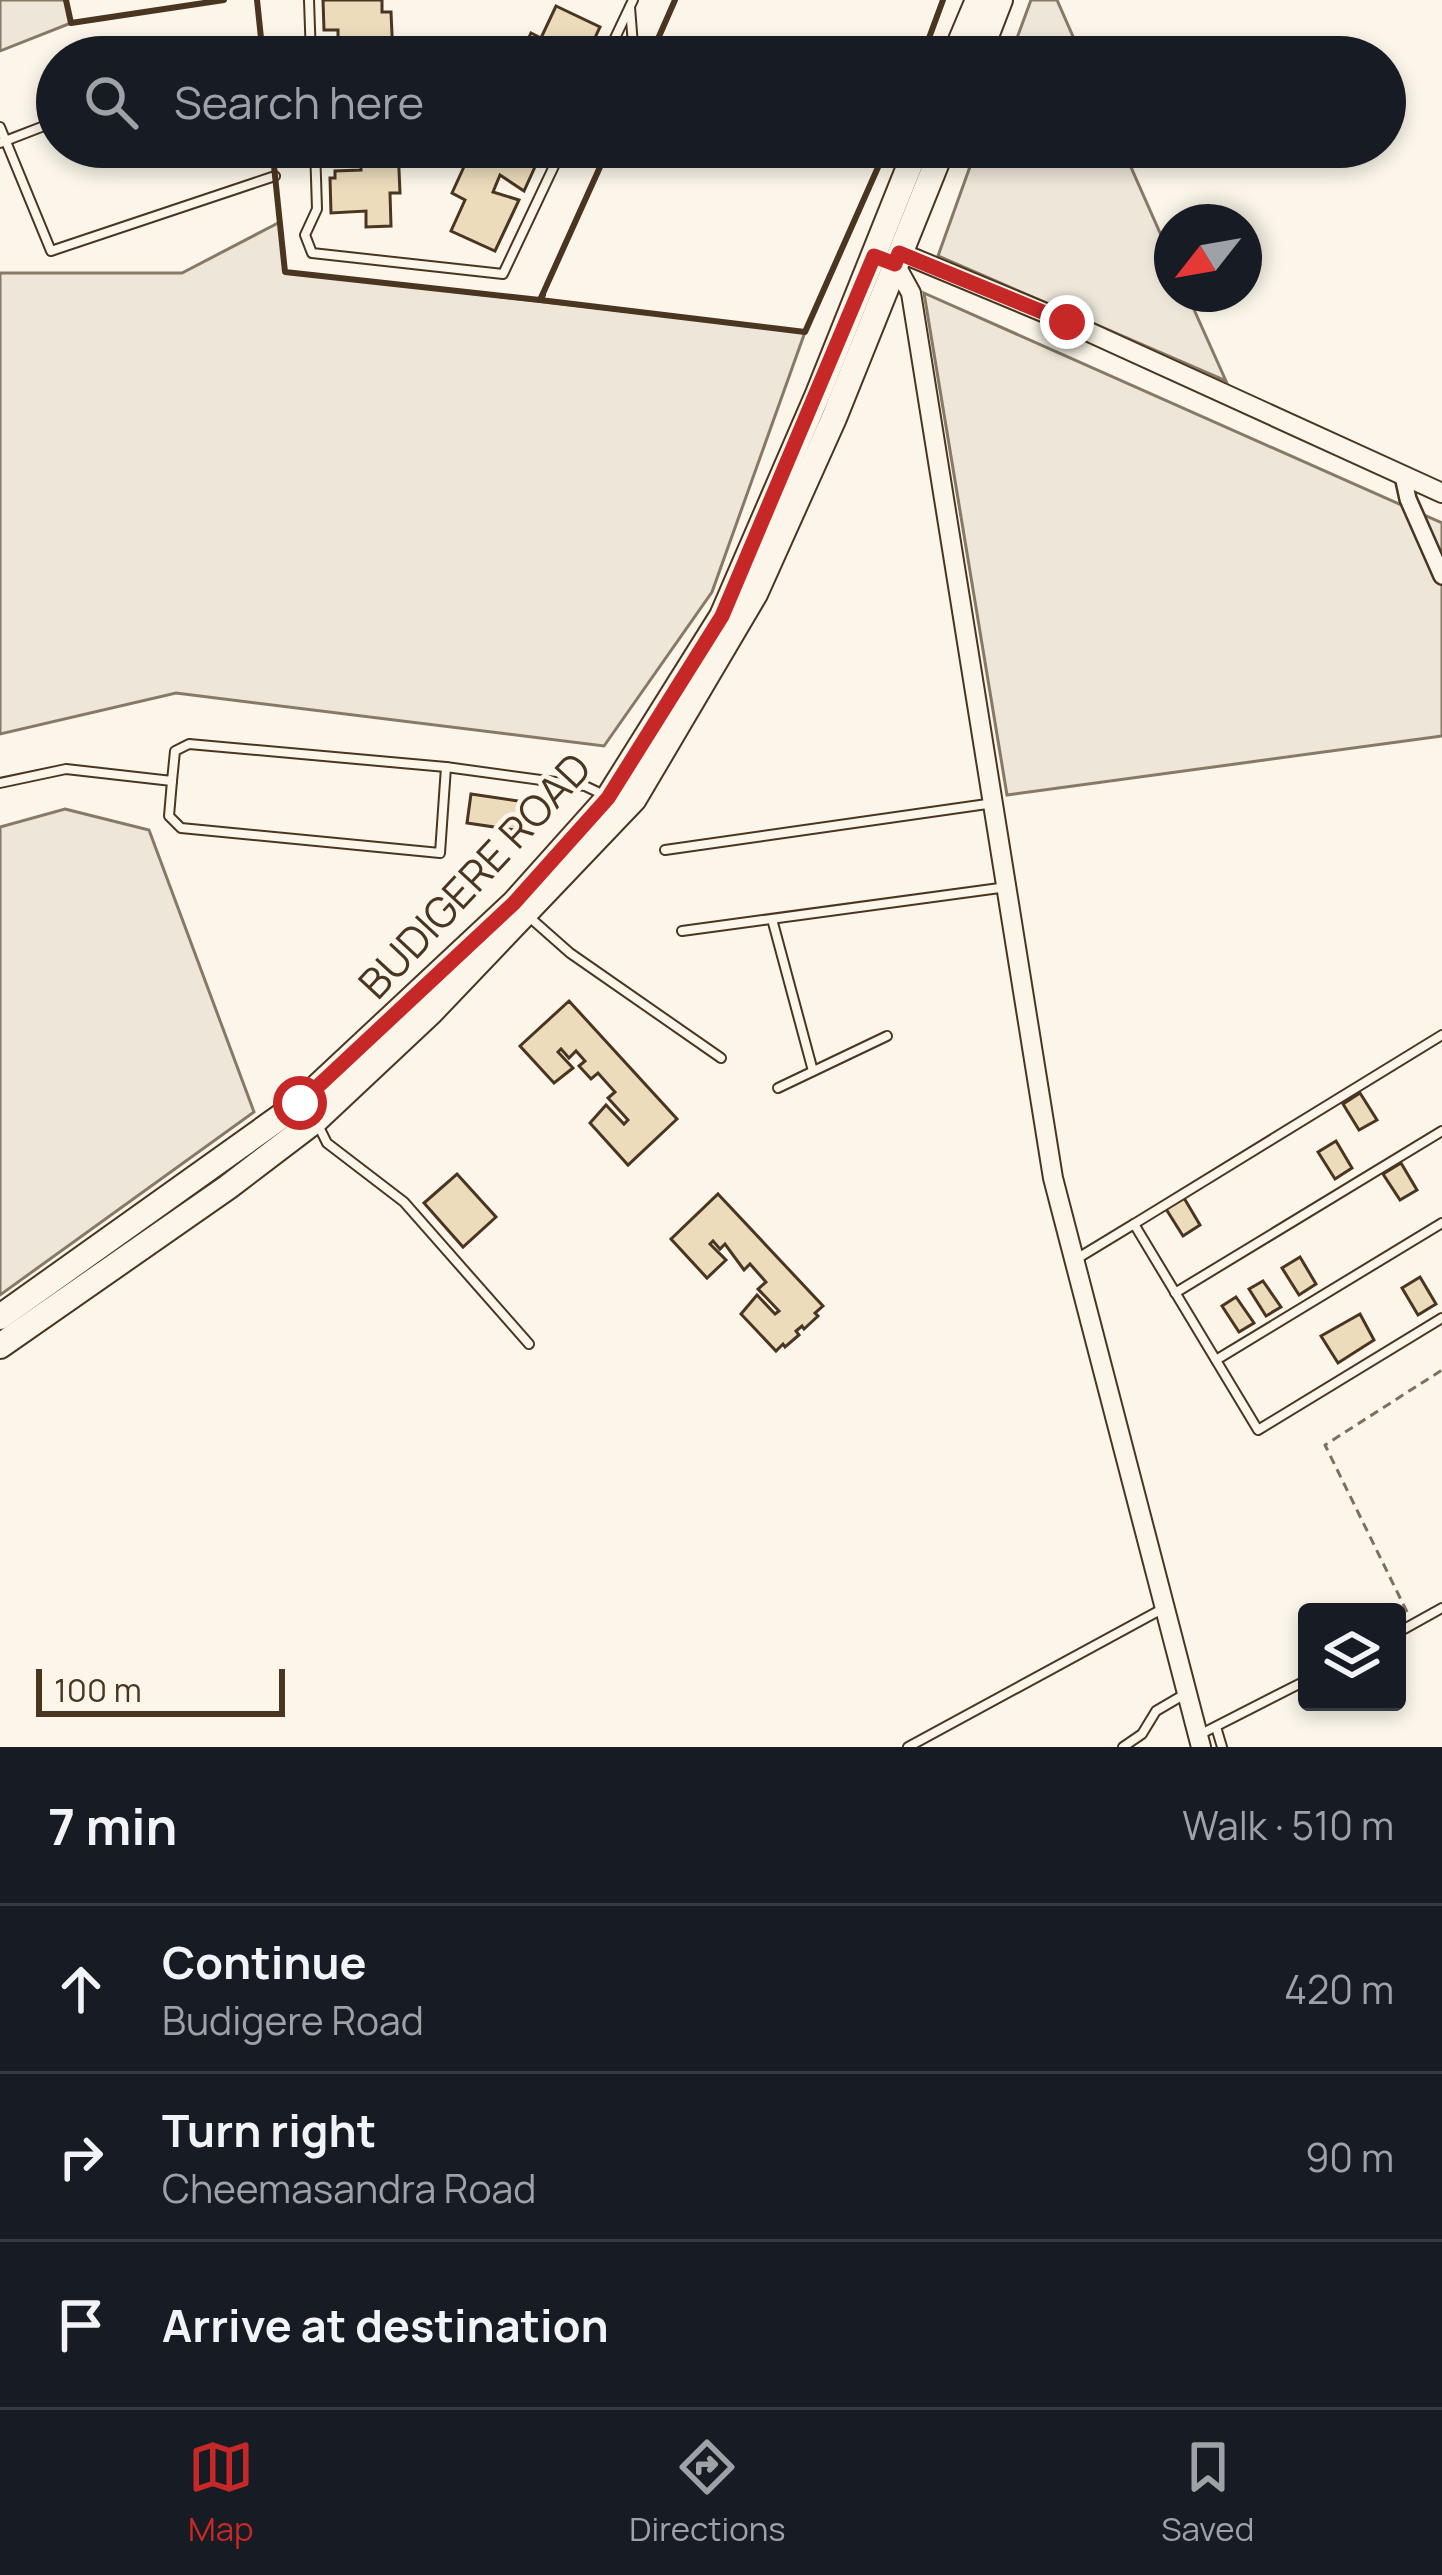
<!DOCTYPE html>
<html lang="en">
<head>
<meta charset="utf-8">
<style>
	:root { --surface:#171b24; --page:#242831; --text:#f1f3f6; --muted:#9ea1a6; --line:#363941; --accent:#c62828 }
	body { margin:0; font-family:Manrope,sans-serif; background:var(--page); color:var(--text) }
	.controls { position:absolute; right:36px; bottom:36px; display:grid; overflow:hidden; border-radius:12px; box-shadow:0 6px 18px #0003 }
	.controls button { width:108px; height:108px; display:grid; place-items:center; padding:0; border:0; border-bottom:3px solid var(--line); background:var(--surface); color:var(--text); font:60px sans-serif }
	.compass { position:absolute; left:1154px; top:204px; width:108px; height:108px; border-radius:50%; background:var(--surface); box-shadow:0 6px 18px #0003; rotate:239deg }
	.scale { position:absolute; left:36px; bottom:30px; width:249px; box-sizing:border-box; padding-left:12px; border:6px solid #4a3520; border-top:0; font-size:33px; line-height:42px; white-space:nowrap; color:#4a3520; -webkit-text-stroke:9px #fbf6e9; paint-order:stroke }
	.stop { position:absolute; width:36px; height:36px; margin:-27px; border:9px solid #c62828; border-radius:50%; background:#fff }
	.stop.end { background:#c62828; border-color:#fff; box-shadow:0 3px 12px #0008 }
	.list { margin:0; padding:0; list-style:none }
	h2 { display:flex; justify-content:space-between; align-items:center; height:156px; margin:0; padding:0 48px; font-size:51px }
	h2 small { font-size:39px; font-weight:400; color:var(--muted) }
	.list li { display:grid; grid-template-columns:78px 1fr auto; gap:36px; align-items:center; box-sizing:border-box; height:168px; padding:0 48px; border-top:3px solid var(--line) }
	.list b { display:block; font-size:45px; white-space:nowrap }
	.list p { margin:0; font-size:39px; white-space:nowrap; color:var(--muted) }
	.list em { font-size:39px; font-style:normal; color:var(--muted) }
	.icon { flex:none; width:66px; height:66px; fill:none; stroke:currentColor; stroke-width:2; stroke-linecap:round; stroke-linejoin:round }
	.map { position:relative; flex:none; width:1442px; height:1747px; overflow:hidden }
	.search { position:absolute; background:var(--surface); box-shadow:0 6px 18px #0003; left:36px; right:36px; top:36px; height:132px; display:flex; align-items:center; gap:30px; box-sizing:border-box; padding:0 42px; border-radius:66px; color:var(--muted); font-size:45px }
	.sheet { height:660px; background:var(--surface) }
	nav { display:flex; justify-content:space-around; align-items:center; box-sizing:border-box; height:168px; border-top:3px solid var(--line); background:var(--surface); font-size:33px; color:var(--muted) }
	nav a { display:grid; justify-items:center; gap:6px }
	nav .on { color:var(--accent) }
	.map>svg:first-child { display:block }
	.green { fill:#ede6d9; stroke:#887966; stroke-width:3 }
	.building { fill:#ecdcbc; stroke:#4a3520; stroke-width:3 }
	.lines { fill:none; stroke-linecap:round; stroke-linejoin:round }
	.service-casing { stroke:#4a3520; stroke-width:12 }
	.minor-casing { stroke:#4a3520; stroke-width:20 }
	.tertiary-casing { stroke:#4a3520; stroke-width:22 }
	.primary-casing { stroke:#4a3520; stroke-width:28 }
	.path { stroke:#7f6f5c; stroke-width:3; stroke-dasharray:9 6; stroke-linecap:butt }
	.service { stroke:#fbf6e9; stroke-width:8 }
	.minor { stroke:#fbf6e9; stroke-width:15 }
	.tertiary { stroke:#fbf6e9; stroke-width:18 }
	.primary { stroke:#fbf6e9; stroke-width:24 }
	.wall { stroke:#4a3520; stroke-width:6 }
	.route { stroke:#c62828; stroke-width:15 }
	.labels { text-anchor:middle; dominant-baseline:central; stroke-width:9; stroke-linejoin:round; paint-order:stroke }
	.street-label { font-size:42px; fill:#4a3520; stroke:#fbf6e9 }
</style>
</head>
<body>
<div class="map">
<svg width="1442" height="1747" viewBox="0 0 1442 1747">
	<rect width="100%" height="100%" fill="#fbf6e9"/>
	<g class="green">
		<path d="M 0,0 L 66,0 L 71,23 L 0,51 Z"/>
		<path d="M 1031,0 L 1057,0 L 1082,57 L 1010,57 Z"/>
		<path d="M 977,147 L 1122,147 L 1172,260 L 1172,294 L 1187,294 L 1226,381 L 938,256 Z"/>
		<path d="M 280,222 L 286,272 L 805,332 L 712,592 L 604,746 L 176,693 L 0,734 L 0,273 L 182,273 Z"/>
		<path d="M 924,293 L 1442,523 L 1442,736 L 1007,795 Z"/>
		<path d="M 65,809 L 149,830 L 254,1112 L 0,1295 L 0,827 Z"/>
	</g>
	<g class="building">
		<path d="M 323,0 L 382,0 L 382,12 L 391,12 L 393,57 L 325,57 L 329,47 L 338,46 L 338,30 L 324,30 Z"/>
		<path d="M 556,6 L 600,27 L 586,57 L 520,57 L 531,33 L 541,38 Z"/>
		<path d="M 328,147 L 398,147 L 400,193 L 390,193 L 391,226 L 366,227 L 366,211 L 331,213 L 330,178 L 335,178 L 335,171 L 361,170 L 361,161 L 343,162 L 343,154 L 329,155 Z"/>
		<path d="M 473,147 L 492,148 L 488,156 L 498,162 L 502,147 L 544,147 L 524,191 L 500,175 L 493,192 L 519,200 L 495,251 L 451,231 L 465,200 L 452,193 Z"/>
		<path d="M 471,794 L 525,802 L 521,831 L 467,823 Z"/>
		<path d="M 569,1001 L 677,1119 L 628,1165 L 590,1123 L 606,1105 L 624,1124 L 628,1120 L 608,1098 L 615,1092 L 598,1073 L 591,1079 L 579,1066 L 585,1061 L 576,1051 L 569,1058 L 561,1049 L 558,1052 L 573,1068 L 554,1083 L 520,1046 Z"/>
		<path d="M 1360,1093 L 1377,1120 L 1359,1130 L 1343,1104 Z"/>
		<path d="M 1336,1141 L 1352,1168 L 1335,1179 L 1318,1152 Z"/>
		<path d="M 1401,1163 L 1417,1190 L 1400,1200 L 1383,1174 Z"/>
		<path d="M 457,1174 L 496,1217 L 463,1247 L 424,1203 Z"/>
		<path d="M 718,1194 L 823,1306 L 815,1313 L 818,1316 L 804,1329 L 802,1326 L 796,1331 L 799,1335 L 785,1347 L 783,1344 L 776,1351 L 741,1314 L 757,1295 L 775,1314 L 779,1311 L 758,1289 L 766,1282 L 750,1264 L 744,1270 L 725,1244 L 720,1249 L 713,1241 L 710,1244 L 726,1260 L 707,1278 L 671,1239 Z"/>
		<path d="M 1184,1198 L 1200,1225 L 1183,1236 L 1166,1209 Z"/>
		<path d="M 1300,1257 L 1316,1284 L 1299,1295 L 1282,1268 Z"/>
		<path d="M 1420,1277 L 1436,1304 L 1418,1315 L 1402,1288 Z"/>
		<path d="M 1263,1281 L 1281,1307 L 1266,1316 L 1249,1289 Z"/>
		<path d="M 1236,1297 L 1254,1323 L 1239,1332 L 1222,1306 Z"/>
		<path d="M 1360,1314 L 1374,1340 L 1338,1363 L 1321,1336 Z"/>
	</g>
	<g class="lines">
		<g class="service-casing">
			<g id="service">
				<path d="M 309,0 L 311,57"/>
				<path d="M 228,57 L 246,50"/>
				<path d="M 606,57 L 633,0"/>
				<path d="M 627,57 L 633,45 L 630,7"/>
				<path d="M 0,127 L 51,251 L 275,176"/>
				<path d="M 0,143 L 57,121"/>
				<path d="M 315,147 L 317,209 L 305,235 L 312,253 L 503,274 L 563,147"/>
				<path d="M 172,781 L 169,816 L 181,828 L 440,853 L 446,767"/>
				<path d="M 0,783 L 66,769 L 172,781 L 175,751 L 189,744 L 446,767 L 585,786 L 604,795"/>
				<path d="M 665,850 L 994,803"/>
				<path d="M 527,915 L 570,953 L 721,1058"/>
				<path d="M 772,919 L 813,1071"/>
				<path d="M 682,931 L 1007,887"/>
				<path d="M 778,1088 L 887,1036"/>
				<path d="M 319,1127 L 327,1143 L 404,1202 L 529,1344"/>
				<path d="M 1134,1224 L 1442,1035"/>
				<path d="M 1078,1258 L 1134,1224 L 1258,1430 L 1442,1318"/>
				<path d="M 1175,1293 L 1442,1131"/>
				<path d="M 1216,1360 L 1442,1223"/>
				<path d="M 1397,1633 L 1442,1608"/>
				<path d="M 1216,1727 L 1222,1747"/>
				<path d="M 1199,1735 L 1307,1680"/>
				<path d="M 908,1747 L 1164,1608"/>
				<path d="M 1123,1747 L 1142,1734 L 1156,1711 L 1185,1694"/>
			</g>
		</g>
		<g class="minor-casing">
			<path id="minor" d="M 1403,476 L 1408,499 L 1442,576"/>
		</g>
		<g class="tertiary-casing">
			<g id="tertiary">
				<path d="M 899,252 L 1067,322 L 1442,493"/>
				<path d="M 888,261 L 895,264 L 911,293 L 1053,1178 L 1201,1747"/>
			</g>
		</g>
		<g class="primary-casing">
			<g id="primary">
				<path d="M 954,57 L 978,0"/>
				<path d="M 978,57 L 1000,0"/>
				<path d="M 0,1317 L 300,1103 L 514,903 L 608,798 L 722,616 L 818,394 L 917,147"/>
				<path d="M 0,1346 L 228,1187 L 316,1120 L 431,1012 L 634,799 L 755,594 L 834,418 L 943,147"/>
			</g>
		</g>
		<path class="path" d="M 1407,1612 L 1325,1445 L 1442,1370"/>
		<use href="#service" class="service"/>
		<use href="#minor" class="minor"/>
		<use href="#tertiary" class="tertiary"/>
		<use href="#primary" class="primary"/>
		<g class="wall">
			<path d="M 66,0 L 71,23 L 224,0"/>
			<path d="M 257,0 L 263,57"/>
			<path d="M 650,57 L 675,0"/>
			<path d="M 922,57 L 943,0"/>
			<path d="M 272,147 L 285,272 L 540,300 L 543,295"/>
			<path d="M 609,147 L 540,300 L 805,332 L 887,147"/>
		</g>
	</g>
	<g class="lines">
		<path class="route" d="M 300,1103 L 514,903 L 608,798 L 722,616 L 874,256 L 895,264 L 899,253 L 1067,322"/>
	</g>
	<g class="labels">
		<g class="street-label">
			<text transform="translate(474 875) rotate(-47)">BUDIGERE ROAD</text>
		</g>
	</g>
</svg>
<div class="controls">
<button><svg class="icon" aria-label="layers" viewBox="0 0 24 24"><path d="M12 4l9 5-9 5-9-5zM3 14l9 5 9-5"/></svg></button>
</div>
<svg class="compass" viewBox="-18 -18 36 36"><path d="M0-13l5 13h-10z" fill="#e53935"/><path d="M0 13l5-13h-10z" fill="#9ea1a6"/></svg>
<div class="scale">100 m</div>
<div class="stop" style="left:300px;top:1103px"></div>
<div class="stop end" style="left:1067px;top:322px"></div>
<div class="search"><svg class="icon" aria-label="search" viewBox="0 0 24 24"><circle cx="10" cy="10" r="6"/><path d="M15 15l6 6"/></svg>Search here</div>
</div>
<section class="sheet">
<h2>7 min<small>Walk · 510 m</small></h2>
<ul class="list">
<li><svg class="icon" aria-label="ahead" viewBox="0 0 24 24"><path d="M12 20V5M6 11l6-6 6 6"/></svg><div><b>Continue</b><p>Budigere Road</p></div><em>420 m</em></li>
<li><svg class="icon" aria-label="right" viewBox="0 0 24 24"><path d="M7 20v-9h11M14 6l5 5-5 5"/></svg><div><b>Turn right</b><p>Cheemasandra Road</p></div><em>90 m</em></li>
<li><svg class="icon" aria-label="arrive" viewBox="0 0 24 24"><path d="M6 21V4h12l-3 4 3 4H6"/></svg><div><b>Arrive at destination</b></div></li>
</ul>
</section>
<nav>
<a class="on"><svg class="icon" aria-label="map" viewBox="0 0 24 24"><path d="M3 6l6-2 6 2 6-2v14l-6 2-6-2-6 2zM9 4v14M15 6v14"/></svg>Map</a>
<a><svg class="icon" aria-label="directions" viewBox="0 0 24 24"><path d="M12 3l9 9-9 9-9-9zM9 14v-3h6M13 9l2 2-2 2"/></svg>Directions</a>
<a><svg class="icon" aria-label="saved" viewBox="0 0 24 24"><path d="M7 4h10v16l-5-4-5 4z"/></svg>Saved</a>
</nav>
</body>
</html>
